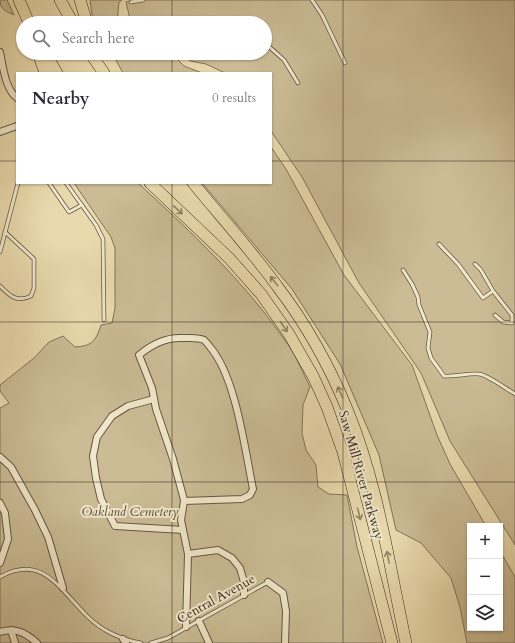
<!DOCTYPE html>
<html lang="en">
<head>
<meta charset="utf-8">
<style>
	:root { --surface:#fff; --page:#f2f2f3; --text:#2b2b33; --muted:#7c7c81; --line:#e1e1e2 }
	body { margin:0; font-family:Cardo,serif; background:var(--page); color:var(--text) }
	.controls { position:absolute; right:12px; bottom:12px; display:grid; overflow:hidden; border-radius:0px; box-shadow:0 1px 3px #0004 }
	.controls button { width:36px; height:36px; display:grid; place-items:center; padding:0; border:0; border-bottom:1px solid var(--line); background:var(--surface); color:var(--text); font:20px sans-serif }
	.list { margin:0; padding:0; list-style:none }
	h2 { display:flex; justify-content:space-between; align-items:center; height:52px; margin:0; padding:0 16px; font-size:17px }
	h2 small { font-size:13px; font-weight:400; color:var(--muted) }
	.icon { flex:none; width:22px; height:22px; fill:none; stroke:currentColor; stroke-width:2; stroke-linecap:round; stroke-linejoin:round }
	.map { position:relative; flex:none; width:515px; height:643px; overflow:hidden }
	.search { position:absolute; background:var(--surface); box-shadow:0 1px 3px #0004; left:16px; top:16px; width:256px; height:44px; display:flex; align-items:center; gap:10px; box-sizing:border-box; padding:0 14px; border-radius:22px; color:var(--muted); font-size:15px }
	.panel { position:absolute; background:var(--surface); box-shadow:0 1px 3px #0004; left:16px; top:72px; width:256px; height:112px; border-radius:0px }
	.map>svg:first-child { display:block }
	.green { fill:#cbbc95; stroke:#82745c }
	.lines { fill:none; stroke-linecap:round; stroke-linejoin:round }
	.service-casing { stroke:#645845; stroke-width:4.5 }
	.minor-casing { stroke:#645845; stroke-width:8 }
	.trunk-casing { stroke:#382c22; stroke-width:12 }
	.service { stroke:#f1e7ca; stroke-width:3 }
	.minor { stroke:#f1e7ca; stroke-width:6 }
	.trunk { stroke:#e9daad; stroke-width:11 }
	.oneway { stroke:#908368 }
	.grid { fill:none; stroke:#382c22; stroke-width:1; stroke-opacity:0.55 }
	.labels { text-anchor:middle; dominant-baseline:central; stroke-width:4; stroke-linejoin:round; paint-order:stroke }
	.street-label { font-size:13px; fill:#382c22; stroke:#f1e7ca }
	.park-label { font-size:13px; font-style:italic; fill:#554939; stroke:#f1e7ca }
</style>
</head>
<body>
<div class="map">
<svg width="515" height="643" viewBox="0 0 515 643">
	<rect width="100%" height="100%" fill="#e9daad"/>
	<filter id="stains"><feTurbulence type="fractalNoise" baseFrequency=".005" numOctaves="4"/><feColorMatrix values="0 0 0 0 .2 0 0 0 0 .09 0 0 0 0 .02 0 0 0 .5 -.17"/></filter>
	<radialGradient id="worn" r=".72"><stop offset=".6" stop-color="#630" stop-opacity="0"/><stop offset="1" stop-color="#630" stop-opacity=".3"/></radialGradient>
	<g class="green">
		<path d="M 0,0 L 7,0 L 14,15 C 6,11 0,10 0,0 Z"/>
		<path d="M 90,0 L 122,0 L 119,2 L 117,23 L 96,23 L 92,15 Z"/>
		<path d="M 135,0 L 515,0 L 515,545 L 450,441 L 421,373 L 359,283 L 302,177 L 271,131 L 271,73 L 225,73 L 206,64 L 190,61 L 181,53 L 265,53 L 265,23 L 131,23 L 126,2 Z"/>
		<path d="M 112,53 L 171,53 L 184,66 L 202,73 L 123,73 Z"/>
		<path d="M 271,147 L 286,169 L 344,275 L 412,365 L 437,435 L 450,464 L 486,526 L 470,526 L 470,628 L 500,628 L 500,551 L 515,577 L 515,643 L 467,643 L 460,607 L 451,578 L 421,543 L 396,530 L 379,455 L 340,364 L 292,289 L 202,183 L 271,183 Z"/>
		<path d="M 74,183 L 138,183 C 191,232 243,280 284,339 C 295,353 302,371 310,387 L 303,405 L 302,433 L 306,450 L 316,465 L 318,487 L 329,494 L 347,495 L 357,547 L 383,643 L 0,643 L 0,408 L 9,403 L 0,391 L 0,385 L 34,358 L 49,342 L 63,336 L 75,347 C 92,346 96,341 101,325 L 112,323 L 115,308 L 115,248 L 111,237 Z"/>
	</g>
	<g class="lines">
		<g class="service-casing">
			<g id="service">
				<path d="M 312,0 L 322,15 L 345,63"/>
				<path d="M 131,2 L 143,0"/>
				<path d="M 182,23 L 190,20 L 202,23"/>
				<path d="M 265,43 L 284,60 L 298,83"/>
				<path d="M 49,183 L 69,212 L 82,205"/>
				<path d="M 66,183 L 96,225 L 103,239 L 104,320"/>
				<path d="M 439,244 L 458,264 L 483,298 L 493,291 L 481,270 L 475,264"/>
				<path d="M 0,252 L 18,183"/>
				<path d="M 403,270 L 412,284 L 418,297 L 419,305 L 430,332 L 428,348 L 431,358 L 444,376 C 456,377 467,373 479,374 C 486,374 508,390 515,394"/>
				<path d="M 0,286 C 10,296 17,303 31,296 L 34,288 L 34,259 L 5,232"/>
				<path d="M 493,291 L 512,315 L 512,323 L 503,322 L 495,315"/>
				<path d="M 0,577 C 43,553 60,590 87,616 C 101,630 121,640 141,643"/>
				<path d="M 151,643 L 168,638 L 268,582"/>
			</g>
		</g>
		<g class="minor-casing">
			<g id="minor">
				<path d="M 0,52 C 3,66 5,89 17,98"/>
				<path d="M 0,132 L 17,126"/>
				<path d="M 154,399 L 128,406 L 112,416 L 97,437 L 93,456 L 96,478 L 101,499 L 115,526 L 183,530"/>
				<path d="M 0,457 L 11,467 L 35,510 L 48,537 L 63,588"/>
				<path d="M 184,501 L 242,499 L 250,495 L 253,489 C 245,450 236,377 210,347 C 209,345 206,342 204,340 C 199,337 190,338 183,338 C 166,337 152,344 139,355 L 152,388 L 156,409 L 173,459 L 184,500 L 184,501 L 181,520 L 188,554 L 186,627"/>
				<path d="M 0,503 L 5,513 L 8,539 L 0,563"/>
				<path d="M 188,554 L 218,550 L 232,558 L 240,568 L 244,582 L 244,595"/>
				<path d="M 268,582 L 283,593 L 286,611 L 285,643"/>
				<path d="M 199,621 L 209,643"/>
				<path d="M 11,630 L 15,643"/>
				<path d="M 0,632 C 15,627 26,633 37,643"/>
				<path d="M 123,639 L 126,643"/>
			</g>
		</g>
		<g class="trunk-casing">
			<g id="trunk">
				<path d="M 19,0 L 29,23"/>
				<path d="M 60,0 L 73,23"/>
				<path d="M 80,0 L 87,23"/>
				<path d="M 38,53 L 45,73"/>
				<path d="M 45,53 L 57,73"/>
				<path d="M 90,53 L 104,73"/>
				<path d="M 150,183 L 229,258 L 261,294 L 289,334 L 313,376 L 327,407 L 343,452 L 392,643"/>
				<path d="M 193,183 C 221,217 251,250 277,286 C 306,324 329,365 347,409 C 378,484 389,564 406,643"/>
			</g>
		</g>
		<use href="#service" class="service"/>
		<use href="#minor" class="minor"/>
		<use href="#trunk" class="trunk"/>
	</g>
	<defs><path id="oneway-shaft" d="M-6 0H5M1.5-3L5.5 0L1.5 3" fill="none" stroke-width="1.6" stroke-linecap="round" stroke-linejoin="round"/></defs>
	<g class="oneway">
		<use href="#oneway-shaft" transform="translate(178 210) rotate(43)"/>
		<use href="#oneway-shaft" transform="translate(274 281) rotate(-128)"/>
		<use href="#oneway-shaft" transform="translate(284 327) rotate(56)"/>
		<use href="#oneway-shaft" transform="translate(340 392) rotate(-114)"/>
		<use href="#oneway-shaft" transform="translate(359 514) rotate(76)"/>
		<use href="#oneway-shaft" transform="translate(388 557) rotate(-101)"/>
	</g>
	<path class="grid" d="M 172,0 L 172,23M 343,0 L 343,643M 172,53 L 172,73M 0,161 L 17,161M 271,161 L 515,161M 172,183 L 172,643M 0,322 L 515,322M 0,482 L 515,482"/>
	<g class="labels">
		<g class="street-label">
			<text transform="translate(361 475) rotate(74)">Saw Mill River Parkway</text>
			<text transform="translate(216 599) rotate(-29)">Central Avenue</text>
		</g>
		<g class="park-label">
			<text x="130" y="512">Oakland Cemetery</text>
		</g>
	</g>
	<rect width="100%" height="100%" filter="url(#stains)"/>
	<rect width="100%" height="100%" fill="url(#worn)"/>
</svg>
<div class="controls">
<button>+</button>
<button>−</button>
<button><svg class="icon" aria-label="layers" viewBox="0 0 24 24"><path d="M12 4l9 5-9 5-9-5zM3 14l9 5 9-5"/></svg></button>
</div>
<div class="search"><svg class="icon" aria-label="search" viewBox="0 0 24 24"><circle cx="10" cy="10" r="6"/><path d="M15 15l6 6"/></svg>Search here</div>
<section class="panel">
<h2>Nearby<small>0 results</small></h2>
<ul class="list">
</ul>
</section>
</div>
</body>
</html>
